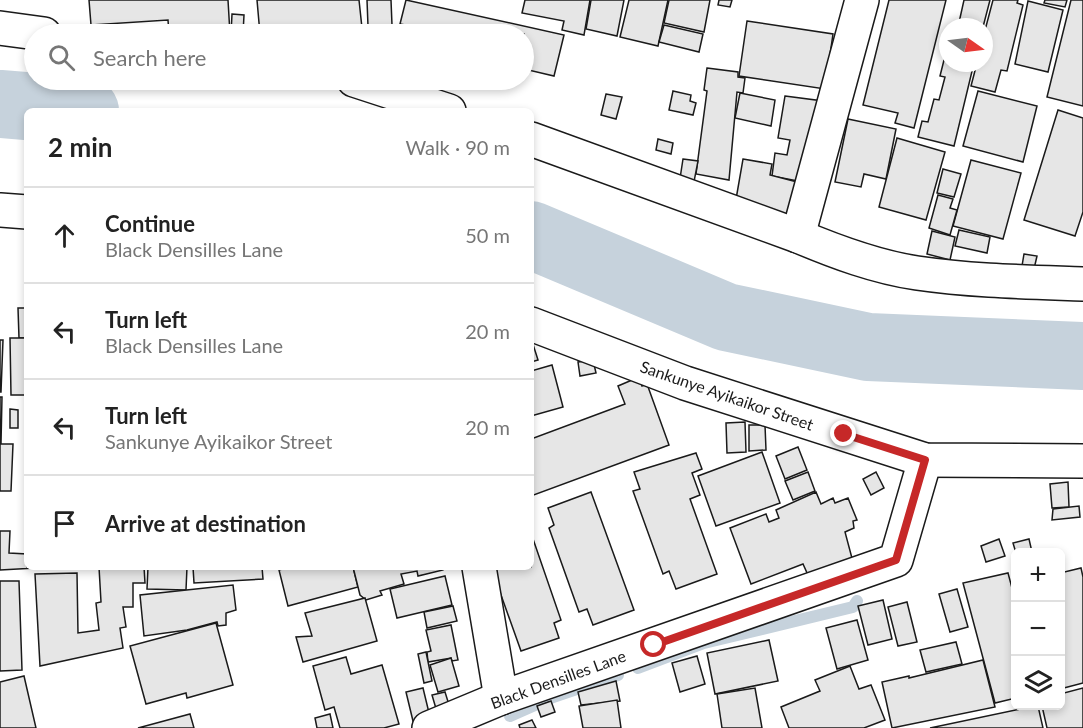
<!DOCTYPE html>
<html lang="en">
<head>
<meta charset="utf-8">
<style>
	:root { --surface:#fff; --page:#f6f6f6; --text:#222; --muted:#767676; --line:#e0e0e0 }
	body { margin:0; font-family:Lato,sans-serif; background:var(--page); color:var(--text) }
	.controls { position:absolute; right:18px; bottom:18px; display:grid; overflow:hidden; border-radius:9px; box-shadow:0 3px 9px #0003 }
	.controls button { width:54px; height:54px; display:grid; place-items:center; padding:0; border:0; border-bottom:2px solid var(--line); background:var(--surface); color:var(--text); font:30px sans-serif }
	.compass { position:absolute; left:939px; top:18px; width:54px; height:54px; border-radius:50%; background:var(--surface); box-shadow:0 3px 9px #0003; rotate:104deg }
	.stop { position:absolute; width:18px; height:18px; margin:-14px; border:4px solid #c62828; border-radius:50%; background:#fff }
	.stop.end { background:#c62828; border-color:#fff; box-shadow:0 2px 6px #0008 }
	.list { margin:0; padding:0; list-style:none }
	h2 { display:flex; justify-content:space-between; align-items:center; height:78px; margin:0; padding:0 24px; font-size:26px }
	h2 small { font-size:20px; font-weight:400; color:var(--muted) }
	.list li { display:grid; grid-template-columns:39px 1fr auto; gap:18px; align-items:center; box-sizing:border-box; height:96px; padding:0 24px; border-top:2px solid var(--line) }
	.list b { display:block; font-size:22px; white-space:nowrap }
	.list p { margin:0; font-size:20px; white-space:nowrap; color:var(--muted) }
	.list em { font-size:20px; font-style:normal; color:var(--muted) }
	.icon { flex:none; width:33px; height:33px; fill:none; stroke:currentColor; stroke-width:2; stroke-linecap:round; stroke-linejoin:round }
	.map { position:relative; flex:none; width:1083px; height:728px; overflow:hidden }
	.search { position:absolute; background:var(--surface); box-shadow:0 3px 9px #0003; left:24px; top:24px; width:510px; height:66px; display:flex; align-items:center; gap:15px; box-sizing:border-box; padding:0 21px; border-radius:33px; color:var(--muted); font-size:22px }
	.panel { position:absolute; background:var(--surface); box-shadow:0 3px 9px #0003; left:24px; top:108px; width:510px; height:462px; border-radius:9px }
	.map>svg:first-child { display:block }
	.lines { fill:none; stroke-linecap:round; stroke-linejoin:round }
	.stream { stroke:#c6d2dc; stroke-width:12 }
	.river { stroke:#c6d2dc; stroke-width:68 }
	.building { fill:#e6e6e6; stroke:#1a1a1a; stroke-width:1.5 }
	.minor-casing { stroke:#1a1a1a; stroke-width:36 }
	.minor { stroke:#fff; stroke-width:33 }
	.route { stroke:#c62828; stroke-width:8 }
	.labels { text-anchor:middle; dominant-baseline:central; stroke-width:4.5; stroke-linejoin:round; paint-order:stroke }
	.street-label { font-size:16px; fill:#1a1a1a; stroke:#fff }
</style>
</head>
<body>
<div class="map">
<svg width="1083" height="728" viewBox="0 0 1083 728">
	<rect width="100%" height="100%" fill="#fff"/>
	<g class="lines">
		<g class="stream">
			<path d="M 638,668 L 704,643 L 853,607 L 857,601"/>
			<path d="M 510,716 L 553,697 L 618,675"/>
		</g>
		<g class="river">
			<path d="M 0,104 L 85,111"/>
			<path d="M 531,235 L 726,317 L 868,347 L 1083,356"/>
		</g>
	</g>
	<g class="building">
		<path d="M 89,0 L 228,0 L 230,34 L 169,34 L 168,20 L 91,25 Z"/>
		<path d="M 257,0 L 359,0 L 362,28 L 368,26 L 368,34 L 260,34 Z"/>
		<path d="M 367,0 L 391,0 L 392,25 L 368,26 Z"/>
		<path d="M 406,0 L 564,35 L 554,76 L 524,69 L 524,34 L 414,34 L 416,27 L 400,24 Z"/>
		<path d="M 525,0 L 590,0 L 584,35 L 562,30 L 564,21 L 522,13 Z"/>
		<path d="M 591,0 L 624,0 L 617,36 L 586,29 Z"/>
		<path d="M 629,0 L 668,0 L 658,46 L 620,37 Z"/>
		<path d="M 669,0 L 710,0 L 704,32 L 664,23 Z"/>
		<path d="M 719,0 L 732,0 L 730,7 L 718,5 Z"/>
		<path d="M 889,0 L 946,0 L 914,128 L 895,123 L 898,113 L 863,105 Z"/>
		<path d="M 964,0 L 990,0 L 983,27 L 958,27 Z"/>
		<path d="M 993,0 L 1018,0 L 1017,3 L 1023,5 L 1007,71 L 1001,70 L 995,92 L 971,86 L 977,63 L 984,63 L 984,34 Z"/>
		<path d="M 1045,0 L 1067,0 L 1065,7 L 1044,3 Z"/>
		<path d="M 1071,0 L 1083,0 L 1083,106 L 1047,97 Z"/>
		<path d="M 1028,1 L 1063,10 L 1048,72 L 1015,64 Z"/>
		<path d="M 232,14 L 244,15 L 243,34 L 231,34 Z"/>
		<path d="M 747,21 L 833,34 L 825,89 L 739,76 Z"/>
		<path d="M 664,25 L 703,34 L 699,52 L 659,42 Z"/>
		<path d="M 397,28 L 410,30 L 410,34 L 392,34 Z"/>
		<path d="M 946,52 L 948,53 L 948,63 L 974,63 L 954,146 L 918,137 L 922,121 L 928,122 L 934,99 L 939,100 L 945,77 L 940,76 Z"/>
		<path d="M 707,68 L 738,72 L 738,77 L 745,78 L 743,93 L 737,92 L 729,180 L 696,174 L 707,91 L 704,90 Z"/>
		<path d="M 673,91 L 691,95 L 690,101 L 696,103 L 693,115 L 669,110 Z"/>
		<path d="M 978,91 L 1037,106 L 1023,162 L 963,146 Z"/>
		<path d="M 740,93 L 775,100 L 771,126 L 735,118 Z"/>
		<path d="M 606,94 L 622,97 L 616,119 L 601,115 Z"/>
		<path d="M 785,96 L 823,101 L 808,183 L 772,176 L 775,153 L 787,155 L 790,140 L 778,138 Z"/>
		<path d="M 1058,110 L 1083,118 L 1083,212 L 1075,236 L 1024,220 Z"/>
		<path d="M 848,119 L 896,129 L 886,179 L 864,174 L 861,187 L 835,182 Z"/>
		<path d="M 897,138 L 945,152 L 926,220 L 879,207 Z"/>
		<path d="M 658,139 L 673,143 L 671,154 L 656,150 Z"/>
		<path d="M 683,159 L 698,161 L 693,187 L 679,185 Z"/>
		<path d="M 743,159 L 772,164 L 770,175 L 801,183 L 794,216 L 735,205 Z"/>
		<path d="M 971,160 L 1021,173 L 1003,239 L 953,226 Z"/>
		<path d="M 943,169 L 961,174 L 954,197 L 937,193 Z"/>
		<path d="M 938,195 L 953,199 L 950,208 L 957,210 L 950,235 L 929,228 Z"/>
		<path d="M 959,230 L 990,237 L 987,253 L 955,246 Z"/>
		<path d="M 932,231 L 955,237 L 950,260 L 927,254 Z"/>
		<path d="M 1024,254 L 1037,256 L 1034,269 L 1022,266 Z"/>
		<path d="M 18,308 L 27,308 L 27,338 L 19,338 Z"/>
		<path d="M 10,338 L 27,338 L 27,395 L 11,395 Z"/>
		<path d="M 531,338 L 538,360 L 531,362 Z"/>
		<path d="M 0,340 L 3,340 L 1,392 L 0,392 Z"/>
		<path d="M 593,360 L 596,373 L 580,376 L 578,362 Z"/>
		<path d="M 552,365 L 563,407 L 531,416 L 531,371 Z"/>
		<path d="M 639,377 L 642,386 L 647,384 L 669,445 L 531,496 L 531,439 L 625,404 L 618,386 Z"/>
		<path d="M 0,397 L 2,397 L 1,444 L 13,444 L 11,491 L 0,491 Z"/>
		<path d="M 10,409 L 18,410 L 18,428 L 10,428 Z"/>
		<path d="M 745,422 L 746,452 L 727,453 L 726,423 Z"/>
		<path d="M 749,425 L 765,425 L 766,450 L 749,451 Z"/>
		<path d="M 798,447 L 807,470 L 785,479 L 776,456 Z"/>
		<path d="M 762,452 L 780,503 L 716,526 L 698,476 Z"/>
		<path d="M 696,453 L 702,469 L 692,473 L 700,495 L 690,499 L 717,574 L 676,589 L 669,571 L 663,574 L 633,491 L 640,489 L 634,472 Z"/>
		<path d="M 808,472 L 815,491 L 793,500 L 785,481 Z"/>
		<path d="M 876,472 L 884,488 L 871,495 L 863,479 Z"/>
		<path d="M 1068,482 L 1069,507 L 1052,508 L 1050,484 Z"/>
		<path d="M 591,492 L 634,610 L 593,625 L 587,609 L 579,612 L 549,528 L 554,525 L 548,508 Z"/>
		<path d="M 816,492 L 821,504 L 833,498 L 835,503 L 848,498 L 857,520 L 853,521 L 854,528 L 845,532 L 853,562 L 808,575 L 803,564 L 751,584 L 730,528 L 766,514 L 769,522 L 779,518 L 776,510 Z"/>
		<path d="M 1079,506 L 1080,517 L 1052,520 L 1053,509 Z"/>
		<path d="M 0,531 L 10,531 L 9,553 L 27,554 L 27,567 L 36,568 L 0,570 Z"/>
		<path d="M 532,536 L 561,620 L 554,623 L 559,638 L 521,651 L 491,567 L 531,567 Z"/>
		<path d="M 999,539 L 1005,556 L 986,562 L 981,546 Z"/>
		<path d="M 1029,539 L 1032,552 L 1016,553 L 1013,543 Z"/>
		<path d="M 99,567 L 144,567 L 145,583 L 133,583 L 133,607 L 123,607 L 126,627 L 120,628 L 123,648 L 40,666 L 35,574 L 77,573 L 78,633 L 99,630 L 96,603 L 101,602 Z"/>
		<path d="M 148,567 L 187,567 L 186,590 L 147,589 Z"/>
		<path d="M 193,567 L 262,567 L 263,579 L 194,583 Z"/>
		<path d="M 289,567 L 353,567 L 358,587 L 288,606 L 279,570 Z"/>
		<path d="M 353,567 L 443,567 L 443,570 L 418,576 L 417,571 L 401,574 L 404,584 L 380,591 L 382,595 L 366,600 L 360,595 Z"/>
		<path d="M 1081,568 L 1083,577 L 1083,683 L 1060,689 L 1060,573 Z"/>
		<path d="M 1008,573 L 1016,603 L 1016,698 L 995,703 L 963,583 Z"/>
		<path d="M 445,576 L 452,605 L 397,618 L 390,589 Z"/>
		<path d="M 0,581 L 19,581 L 22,670 L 0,671 Z"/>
		<path d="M 233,585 L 236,610 L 226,613 L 226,625 L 218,626 L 217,622 L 187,630 L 144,636 L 140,595 Z"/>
		<path d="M 957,589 L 968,627 L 950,632 L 939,594 Z"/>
		<path d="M 365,598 L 377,641 L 303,662 L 296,637 L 312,636 L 305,613 Z"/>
		<path d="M 883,600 L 892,639 L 868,645 L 858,606 Z"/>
		<path d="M 907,602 L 917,642 L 898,646 L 888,607 Z"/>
		<path d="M 453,606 L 457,621 L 427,628 L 424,612 Z"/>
		<path d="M 857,620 L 868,660 L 837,669 L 826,628 Z"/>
		<path d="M 216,623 L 233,685 L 187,698 L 186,693 L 146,704 L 130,646 Z"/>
		<path d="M 451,625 L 458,660 L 452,661 L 451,658 L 428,662 L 427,652 L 431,651 L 426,630 Z"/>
		<path d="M 769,640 L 778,681 L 715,694 L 707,653 Z"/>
		<path d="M 956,642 L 962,664 L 926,672 L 920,650 Z"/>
		<path d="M 426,652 L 432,681 L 424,683 L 418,654 Z"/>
		<path d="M 697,656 L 705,684 L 680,692 L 672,663 Z"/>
		<path d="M 346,657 L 351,674 L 382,665 L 399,724 L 384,728 L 340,728 L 334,707 L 325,710 L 313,666 Z"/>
		<path d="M 451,658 L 459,686 L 438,692 L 430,665 Z"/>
		<path d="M 983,660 L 995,707 L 892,728 L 882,682 L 909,676 L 909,678 Z"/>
		<path d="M 850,666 L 859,689 L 871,685 L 885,720 L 864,728 L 789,728 L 781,707 L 820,691 L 815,680 Z"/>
		<path d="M 24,676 L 36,728 L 0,728 L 0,682 Z"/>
		<path d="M 616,681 L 620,701 L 581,705 L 578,692 Z"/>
		<path d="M 423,688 L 430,717 L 413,721 L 406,692 Z"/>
		<path d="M 755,688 L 762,728 L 722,728 L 717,694 Z"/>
		<path d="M 1083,688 L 1083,728 L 1047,728 L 1042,706 L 1060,706 L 1060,694 Z"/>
		<path d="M 445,692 L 450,708 L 437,712 L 432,695 Z"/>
		<path d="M 617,700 L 621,728 L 583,728 L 579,706 Z"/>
		<path d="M 551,701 L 555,712 L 541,717 L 537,706 Z"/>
		<path d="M 1035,706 L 1038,706 L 1043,728 L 930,728 Z"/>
		<path d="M 190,714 L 194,728 L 138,728 Z"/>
		<path d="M 330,714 L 333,728 L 317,728 L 315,718 Z"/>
		<path d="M 532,720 L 536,728 L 520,728 L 519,725 Z"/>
	</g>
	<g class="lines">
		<g class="minor-casing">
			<g id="minor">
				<path d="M 0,28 L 44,34"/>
				<path d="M 354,80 L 449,111"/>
				<path d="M 531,139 L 798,236 C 836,252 876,267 917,273 C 972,281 1028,282 1083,284"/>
				<path d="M 0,210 L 27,212"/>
				<path d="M 798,236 L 862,0"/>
				<path d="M 531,324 L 685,383 L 925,460 L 1083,461"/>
				<path d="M 479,567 L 501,698"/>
				<path d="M 429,728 L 501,698 L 896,560 L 925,460"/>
			</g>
		</g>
		<use href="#minor" class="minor"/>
	</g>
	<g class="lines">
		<path class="route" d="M 654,645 L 896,560 L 925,460 L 844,434"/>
	</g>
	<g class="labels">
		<g class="street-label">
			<text transform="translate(727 395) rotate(19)">Sankunye Ayikaikor Street</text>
			<text transform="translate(558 679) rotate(-20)">Black Densilles Lane</text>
		</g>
	</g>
</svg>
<div class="controls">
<button>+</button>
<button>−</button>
<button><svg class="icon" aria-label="layers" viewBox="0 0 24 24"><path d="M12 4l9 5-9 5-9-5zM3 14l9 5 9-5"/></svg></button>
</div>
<svg class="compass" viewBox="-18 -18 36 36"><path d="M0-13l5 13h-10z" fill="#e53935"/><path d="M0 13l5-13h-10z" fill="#767676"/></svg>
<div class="stop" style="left:654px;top:645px"></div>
<div class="stop end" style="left:844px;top:434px"></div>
<div class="search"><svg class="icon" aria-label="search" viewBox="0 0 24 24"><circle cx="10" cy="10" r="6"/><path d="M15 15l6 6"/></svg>Search here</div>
<section class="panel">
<h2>2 min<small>Walk · 90 m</small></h2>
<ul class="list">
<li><svg class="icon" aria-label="ahead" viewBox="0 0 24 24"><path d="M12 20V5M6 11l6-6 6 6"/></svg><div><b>Continue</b><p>Black Densilles Lane</p></div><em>50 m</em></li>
<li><svg class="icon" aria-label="left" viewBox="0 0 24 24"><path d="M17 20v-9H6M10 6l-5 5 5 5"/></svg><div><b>Turn left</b><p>Black Densilles Lane</p></div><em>20 m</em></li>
<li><svg class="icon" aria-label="left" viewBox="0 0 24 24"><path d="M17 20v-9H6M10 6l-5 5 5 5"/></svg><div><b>Turn left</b><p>Sankunye Ayikaikor Street</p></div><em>20 m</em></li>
<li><svg class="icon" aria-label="arrive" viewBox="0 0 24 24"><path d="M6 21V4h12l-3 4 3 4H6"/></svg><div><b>Arrive at destination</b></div></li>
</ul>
</section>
</div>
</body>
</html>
